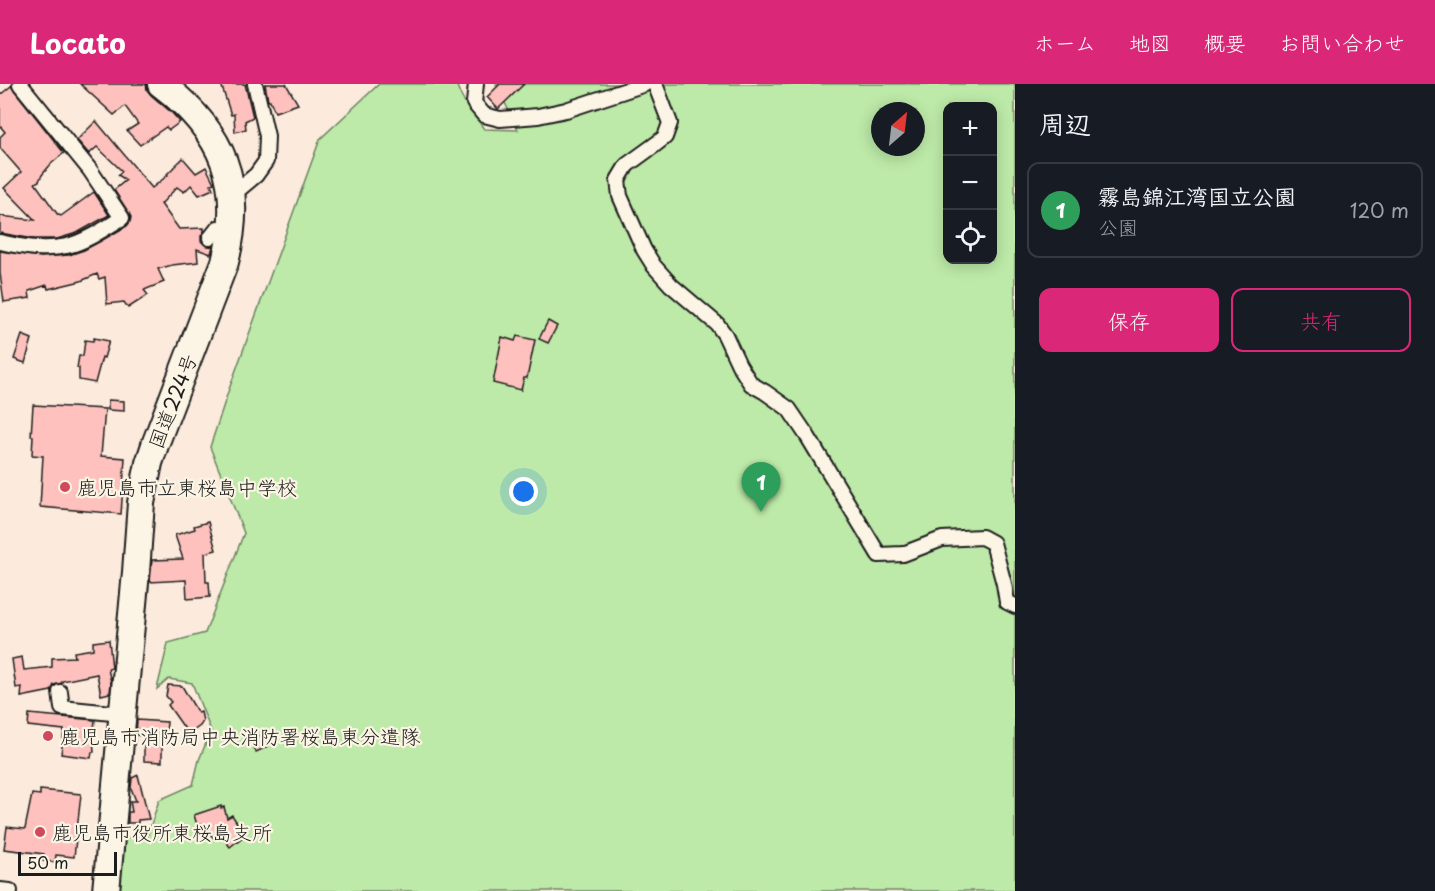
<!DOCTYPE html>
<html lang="ja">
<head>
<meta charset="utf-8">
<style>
	:root { --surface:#171b24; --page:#20242c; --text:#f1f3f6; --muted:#9ea1a6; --line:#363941; --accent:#db2777 }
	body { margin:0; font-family:"Playpen Sans","Klee One",sans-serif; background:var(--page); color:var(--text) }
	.controls { position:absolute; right:18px; top:18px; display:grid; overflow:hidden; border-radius:12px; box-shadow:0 3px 15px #0003 }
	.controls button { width:54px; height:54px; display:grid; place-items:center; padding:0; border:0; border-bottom:2px solid var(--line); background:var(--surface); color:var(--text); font:30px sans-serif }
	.compass { position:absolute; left:871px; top:18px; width:54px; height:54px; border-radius:50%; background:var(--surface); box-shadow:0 3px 15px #0003; rotate:28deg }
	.scale { position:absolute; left:18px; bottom:15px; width:99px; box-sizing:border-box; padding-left:6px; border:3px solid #1c1c1c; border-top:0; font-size:16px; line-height:21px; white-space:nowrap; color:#1c1c1c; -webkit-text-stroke:4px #fcf5e5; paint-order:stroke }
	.you { position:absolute; left:524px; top:408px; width:21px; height:21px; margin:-15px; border:4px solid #fff; border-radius:50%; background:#1a73e8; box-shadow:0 0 0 9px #1a73e833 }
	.badge { display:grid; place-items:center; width:39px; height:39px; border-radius:50%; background:var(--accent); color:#fff; font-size:20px; font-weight:700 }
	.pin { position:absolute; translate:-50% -50px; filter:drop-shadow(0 2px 3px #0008) }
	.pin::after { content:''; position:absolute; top:32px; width:21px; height:18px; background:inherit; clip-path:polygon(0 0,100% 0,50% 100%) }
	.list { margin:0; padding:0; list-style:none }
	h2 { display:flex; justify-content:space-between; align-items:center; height:78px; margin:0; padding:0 24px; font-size:26px }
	h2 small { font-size:20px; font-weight:400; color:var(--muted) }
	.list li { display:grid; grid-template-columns:39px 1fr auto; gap:18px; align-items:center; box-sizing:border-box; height:96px; margin:0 12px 12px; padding:0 12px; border:2px solid var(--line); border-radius:12px }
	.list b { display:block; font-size:22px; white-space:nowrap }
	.list p { margin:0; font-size:20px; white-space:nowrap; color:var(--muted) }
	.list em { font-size:20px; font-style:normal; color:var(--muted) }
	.actions { display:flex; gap:12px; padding:18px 24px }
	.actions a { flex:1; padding:14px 0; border:2px solid var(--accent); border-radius:12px; text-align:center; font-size:21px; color:var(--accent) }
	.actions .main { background:var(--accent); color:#fff }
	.icon { flex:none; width:33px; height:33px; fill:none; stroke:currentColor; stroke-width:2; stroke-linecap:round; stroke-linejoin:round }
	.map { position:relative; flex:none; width:1015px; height:807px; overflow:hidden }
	header { display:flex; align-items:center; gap:36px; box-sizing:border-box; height:84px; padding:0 30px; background:var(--accent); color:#fff }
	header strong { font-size:28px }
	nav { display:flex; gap:33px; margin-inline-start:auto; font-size:21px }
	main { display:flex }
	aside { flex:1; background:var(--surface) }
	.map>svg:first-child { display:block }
	.green { fill:#bdeaa8; stroke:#6c8362; stroke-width:1.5; fill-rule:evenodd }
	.building { fill:#fec1bd; stroke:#1c1c1c; stroke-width:1.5 }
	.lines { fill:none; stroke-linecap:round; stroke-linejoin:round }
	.street-casing { stroke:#1c1c1c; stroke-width:18 }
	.highway-casing { stroke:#1c1c1c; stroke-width:30 }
	.street { stroke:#fcf5e5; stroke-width:14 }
	.highway { stroke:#fcf5e5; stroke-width:26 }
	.poi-dot { fill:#d1495b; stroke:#fcf5e5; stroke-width:2 }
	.labels { text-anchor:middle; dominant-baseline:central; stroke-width:4.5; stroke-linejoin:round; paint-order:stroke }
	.street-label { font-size:20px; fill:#1c1c1c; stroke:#fcf5e5 }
	.poi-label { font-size:20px; fill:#1c1c1c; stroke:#fcf5e5; text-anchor:start }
</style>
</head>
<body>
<header>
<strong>Locato</strong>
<nav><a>ホーム</a><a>地図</a><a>概要</a><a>お問い合わせ</a></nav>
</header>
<main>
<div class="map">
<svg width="1015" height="807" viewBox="0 0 1015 807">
	<rect width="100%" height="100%" fill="#fcebdd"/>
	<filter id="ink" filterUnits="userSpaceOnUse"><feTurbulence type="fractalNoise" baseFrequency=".0167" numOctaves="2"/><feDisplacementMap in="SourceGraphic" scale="12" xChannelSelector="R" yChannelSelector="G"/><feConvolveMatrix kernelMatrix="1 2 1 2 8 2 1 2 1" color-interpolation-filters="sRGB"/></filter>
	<g filter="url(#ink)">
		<path class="green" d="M 379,0 L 456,0 L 462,14 L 484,45 L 518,46 L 496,0 L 1015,0 L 1015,807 L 118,807 L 122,754 L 147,753 L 159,716 L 193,701 L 199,676 L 211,647 L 192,599 L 169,595 L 157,605 L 168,559 L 205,549 L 244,449 L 210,363 L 228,308 L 320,55 ZM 948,22 L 992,22 L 992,176 L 948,176 ZM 880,27 L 916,27 L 916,63 L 880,63 Z"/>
		<g class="building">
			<path d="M 80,0 L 146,0 L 147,6 L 151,11 L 172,29 L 180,38 L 169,46 L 166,43 L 140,61 L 127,47 L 138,40 L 125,22 L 114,31 Z"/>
			<path d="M 221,0 L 245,0 L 253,33 L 245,37 L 246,45 L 235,48 L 234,30 L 231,31 Z"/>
			<path d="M 265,0 L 286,0 L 298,20 L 275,28 L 270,16 L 268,17 Z"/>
			<path d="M 500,0 L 524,0 L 498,25 L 487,13 Z"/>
			<path d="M 11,2 L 64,69 L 51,80 L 42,91 L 39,97 L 35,99 L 58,131 L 59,131 L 61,132 L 94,108 L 109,131 L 77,149 L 57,155 L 34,155 L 0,149 L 0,132 L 35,136 L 4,104 L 21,88 L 0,64 L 0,53 L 5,48 L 0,42 L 0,11 Z"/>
			<path d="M 96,37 L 152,104 L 168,91 L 167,90 L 183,74 L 196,89 L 206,83 L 214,99 L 211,100 L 213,105 L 199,111 L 191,101 L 184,108 L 177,103 L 161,120 L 179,145 L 204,144 L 204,147 L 201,152 L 201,157 L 205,161 L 213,162 L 211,170 L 197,165 L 198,178 L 172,181 L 158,185 L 164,198 L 144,206 L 148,211 L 128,224 L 124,218 L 107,220 L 105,193 L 99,195 L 97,190 L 81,197 L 48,205 L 47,201 L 29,207 L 30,214 L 4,218 L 0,189 L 0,167 L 41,173 L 69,171 L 84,166 L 99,158 L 127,142 L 130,138 L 131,133 L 129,129 L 114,106 L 126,96 L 118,91 L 122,87 L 97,63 L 89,70 L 77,56 Z"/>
			<path d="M 548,237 L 557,242 L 548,259 L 539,255 Z"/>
			<path d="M 22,251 L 32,255 L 25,279 L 14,275 Z"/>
			<path d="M 517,252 L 535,256 L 527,294 L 524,294 L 521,306 L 493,299 L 502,253 L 515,257 Z"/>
			<path d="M 94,254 L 109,257 L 104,274 L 102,273 L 95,299 L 79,296 L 79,284 L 77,284 L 79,272 L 83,272 L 85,256 L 93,257 Z"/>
			<path d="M 108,316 L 124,317 L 124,327 L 108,326 Z"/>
			<path d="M 33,321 L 105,325 L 101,372 L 125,374 L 121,430 L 40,423 L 43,372 L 32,371 L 33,352 L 31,352 Z"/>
			<path d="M 208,438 L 216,466 L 205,469 L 206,498 L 209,498 L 210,513 L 187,515 L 186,496 L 150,498 L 152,476 L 183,475 L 175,451 L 195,445 L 194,442 Z"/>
			<path d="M 109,556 L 112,584 L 108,585 L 111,598 L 110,609 L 101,611 L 97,590 L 62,597 L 62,599 L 54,601 L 51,607 L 21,613 L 22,603 L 16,604 L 12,575 L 22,573 L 24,586 L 52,583 L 52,574 L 75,573 L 74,568 L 93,565 L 93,558 Z"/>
			<path d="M 168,601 L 182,602 L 198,629 L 201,628 L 203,637 L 200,642 L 190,649 L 189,647 L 187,648 L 168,621 L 171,618 L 166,612 Z"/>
			<path d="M 29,630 L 95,636 L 93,654 L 94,668 L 92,668 L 91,674 L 61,670 L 64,646 L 28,642 Z"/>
			<path d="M 137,636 L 167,638 L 165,660 L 162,660 L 162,678 L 144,677 L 144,652 L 136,651 Z"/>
			<path d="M 258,651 L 263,655 L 267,663 L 256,668 L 251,657 Z"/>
			<path d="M 138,691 L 149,735 L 138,736 L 138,739 L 128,739 L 128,728 L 132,728 L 130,717 L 136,717 L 131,704 L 132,694 Z"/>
			<path d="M 40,706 L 81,710 L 74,773 L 56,771 L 55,778 L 43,777 L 44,770 L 4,765 L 7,743 L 25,745 L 32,710 L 40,711 Z"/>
			<path d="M 221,722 L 221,724 L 224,723 L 227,734 L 232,731 L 245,751 L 230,763 L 221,751 L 215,756 L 203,740 L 197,741 L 194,731 Z"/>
		</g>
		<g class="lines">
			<g class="street-casing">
				<g id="street">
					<path d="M 476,0 L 474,19 L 484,31 L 500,35 L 538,32 L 566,26 L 645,0"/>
					<path d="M 655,0 L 670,39 L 665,53 L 656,60 L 627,81 L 618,96 L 620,112 L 644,166 L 654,182 L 671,201 L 717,240 L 725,251 L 739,281 L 751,300 L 765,308 L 789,325 L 808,353 L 879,471 L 903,470 L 942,455 L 982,453 L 993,459 L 1004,500 L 1007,518 L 1015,522"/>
					<path d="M 232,111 L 256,91 L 266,77 L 267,52 L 255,0"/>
					<path d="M 210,154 L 218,144"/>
					<path d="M 0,158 C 22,163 44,167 67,162 C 85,158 106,144 122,134 L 90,86 L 20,0"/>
					<path d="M 60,608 L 62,624 L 122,630"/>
					<path d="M 0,806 L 10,807"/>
				</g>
			</g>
			<g class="highway-casing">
				<path id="highway" d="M 106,807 L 136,488 L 141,419 L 149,379 L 156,358 L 225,178 C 245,101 224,48 161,0"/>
			</g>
			<use href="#street" class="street"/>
			<use href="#highway" class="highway"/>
		</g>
	</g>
	<g class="poi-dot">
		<circle cx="65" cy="403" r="6"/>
		<circle cx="48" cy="652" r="6"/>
		<circle cx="40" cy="748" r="6"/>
	</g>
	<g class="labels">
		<g class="street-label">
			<text transform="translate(172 317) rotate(-69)">国道224号</text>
		</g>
		<g class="poi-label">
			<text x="77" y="403">鹿児島市立東桜島中学校</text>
			<text x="60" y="652">鹿児島市消防局中央消防署桜島東分遣隊</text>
			<text x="52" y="748">鹿児島市役所東桜島支所</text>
		</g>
	</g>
</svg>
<div class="controls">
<button>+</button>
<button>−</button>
<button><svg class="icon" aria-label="locate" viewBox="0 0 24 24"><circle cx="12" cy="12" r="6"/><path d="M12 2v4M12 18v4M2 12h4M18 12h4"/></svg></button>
</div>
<svg class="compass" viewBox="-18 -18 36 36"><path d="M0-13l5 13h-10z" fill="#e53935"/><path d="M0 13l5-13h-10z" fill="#9ea1a6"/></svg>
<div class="scale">50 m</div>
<div class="you"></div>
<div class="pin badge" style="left:761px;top:428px;background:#2e9e5b">1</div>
</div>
<aside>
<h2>周辺<small></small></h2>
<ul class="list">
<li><span class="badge" style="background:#2e9e5b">1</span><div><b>霧島錦江湾国立公園</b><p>公園</p></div><em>120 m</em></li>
</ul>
<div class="actions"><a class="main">保存</a><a>共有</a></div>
</aside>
</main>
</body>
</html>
